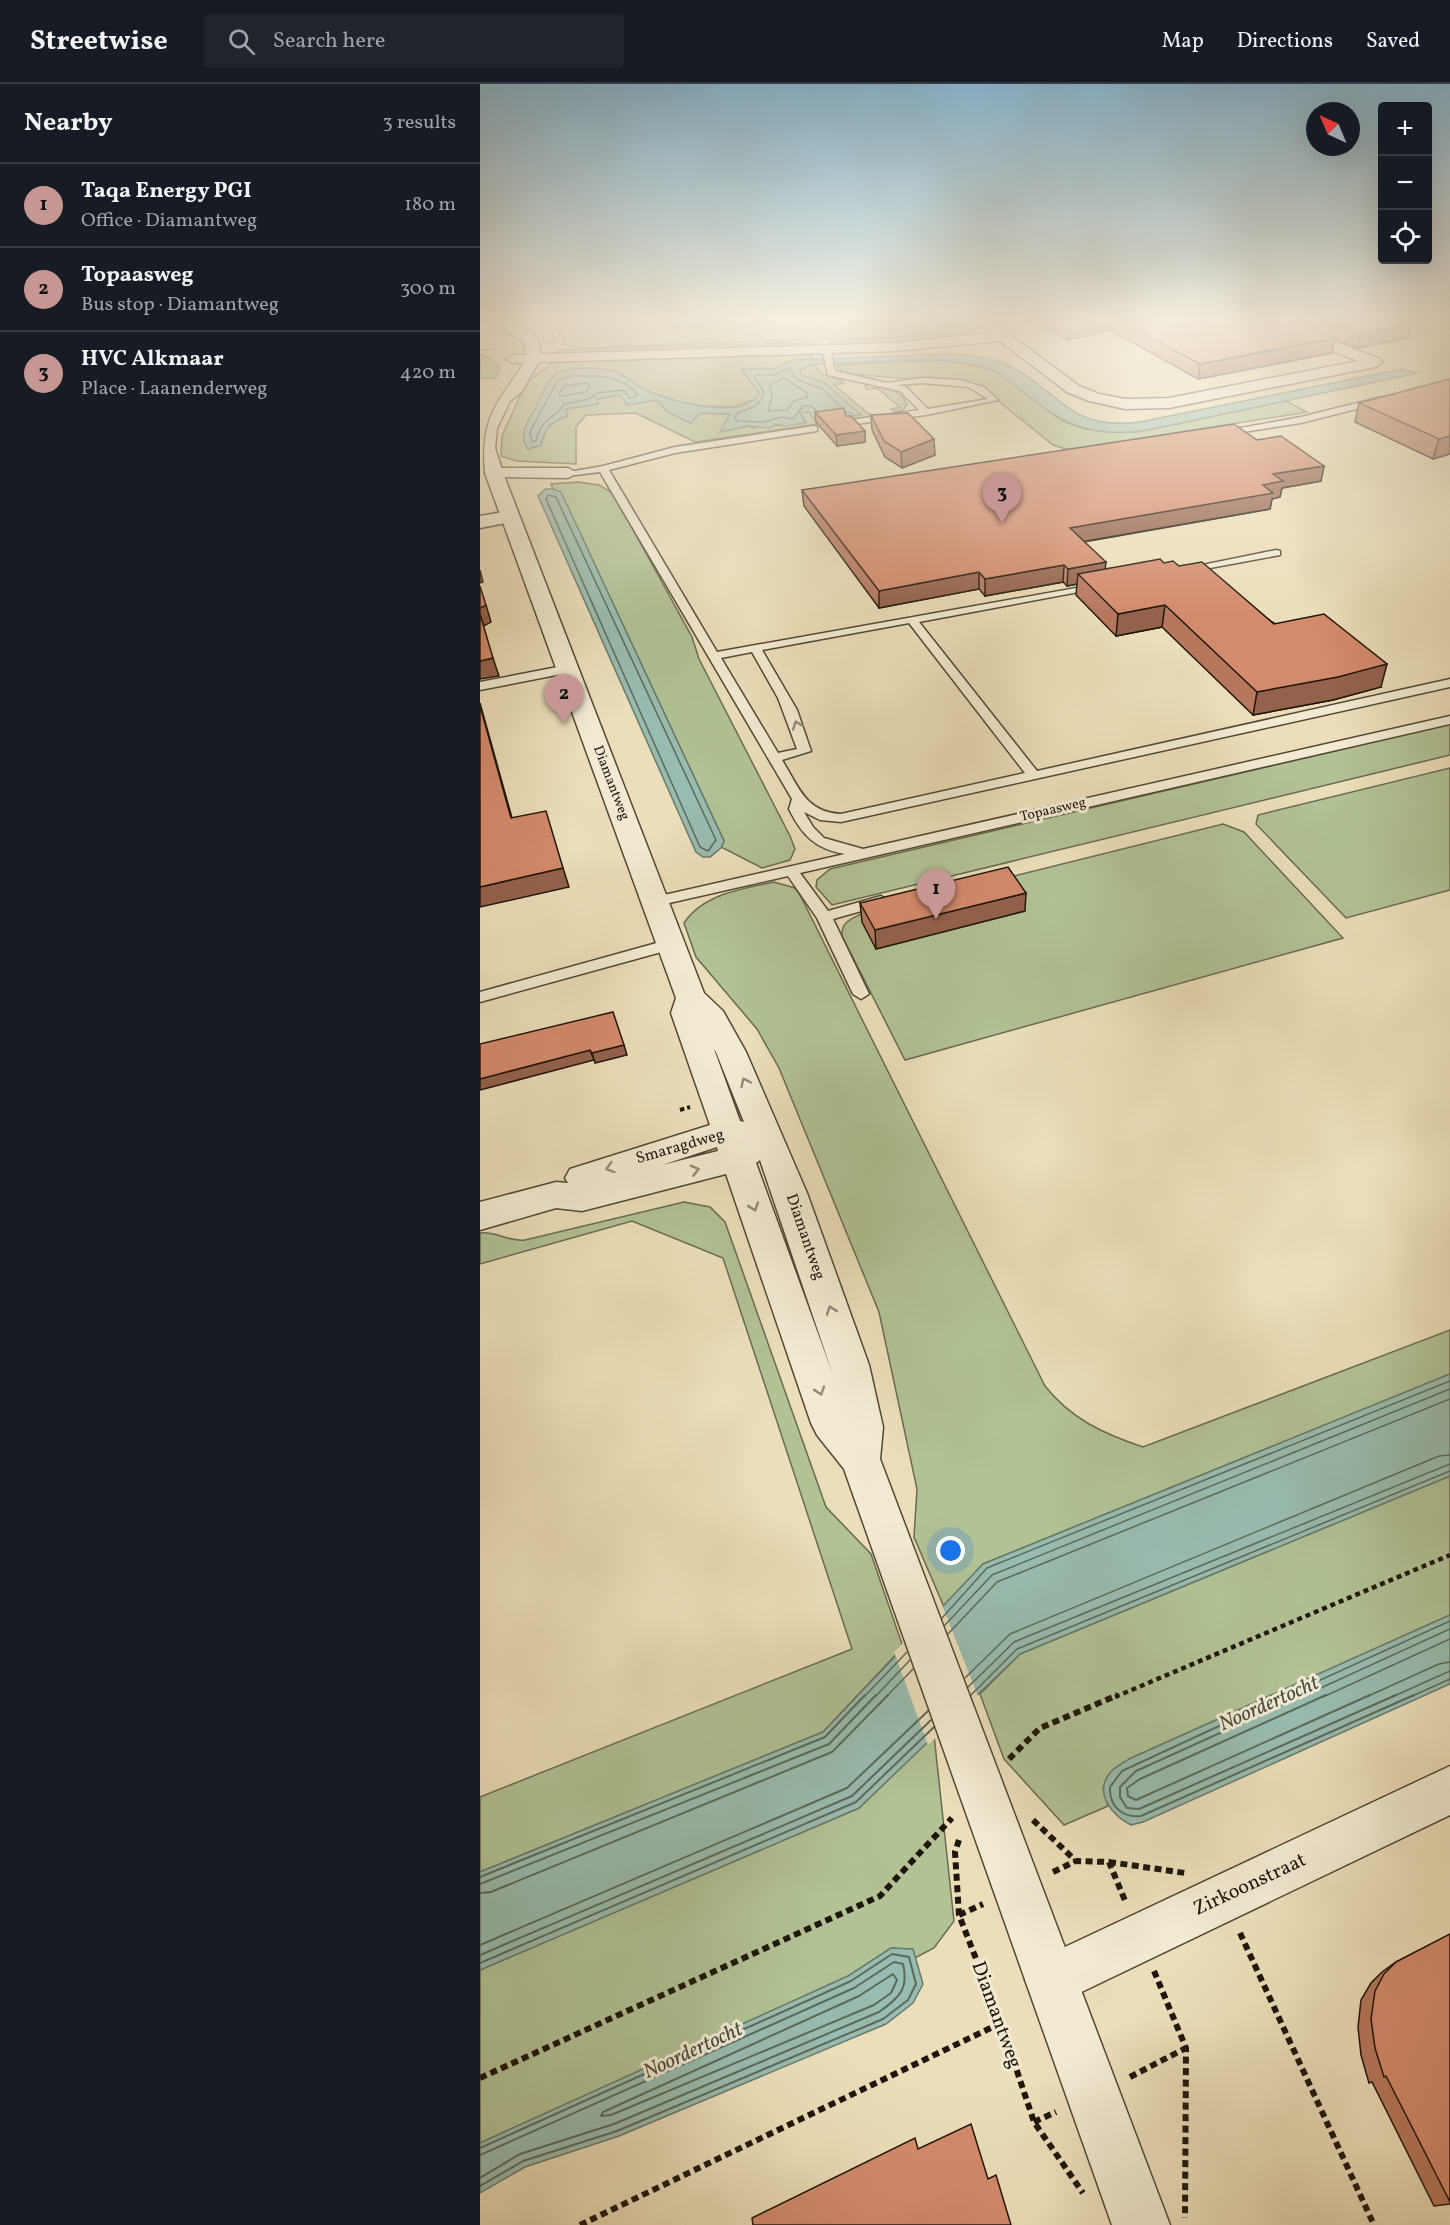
<!DOCTYPE html>
<html lang="en">
<head>
<meta charset="utf-8">
<style>
	:root { --surface:#171b24; --page:#20242c; --text:#f1f3f6; --muted:#9ea1a6; --line:#363941; --accent:#c59692 }
	body { margin:0; font-family:Vollkorn,serif; background:var(--page); color:var(--text) }
	.controls { position:absolute; right:18px; top:18px; display:grid; overflow:hidden; border-radius:6px; box-shadow:0 6px 24px #0002 }
	.controls button { width:54px; height:54px; display:grid; place-items:center; padding:0; border:0; border-bottom:2px solid var(--line); background:var(--surface); color:var(--text); font:30px sans-serif }
	.compass { position:absolute; left:826px; top:18px; width:54px; height:54px; border-radius:50%; background:var(--surface); box-shadow:0 6px 24px #0002; rotate:316deg }
	.you { position:absolute; left:471px; top:1467px; width:21px; height:21px; margin:-15px; border:4px solid #fff; border-radius:50%; background:#1a73e8; box-shadow:0 0 0 9px #1a73e833 }
	.badge { display:grid; place-items:center; width:39px; height:39px; border-radius:50%; background:var(--accent); color:#111; font-size:20px; font-weight:700 }
	.pin { position:absolute; translate:-50% -50px; filter:drop-shadow(0 2px 3px #0008) }
	.pin::after { content:''; position:absolute; top:32px; width:21px; height:18px; background:inherit; clip-path:polygon(0 0,100% 0,50% 100%) }
	.list { margin:0; padding:0; list-style:none }
	h2 { display:flex; justify-content:space-between; align-items:center; height:78px; margin:0; padding:0 24px; font-size:26px }
	h2 small { font-size:20px; font-weight:400; color:var(--muted) }
	.list li { display:grid; grid-template-columns:39px 1fr auto; gap:18px; align-items:center; box-sizing:border-box; height:84px; padding:0 24px; border-top:2px solid var(--line) }
	.list b { display:block; font-size:22px; white-space:nowrap }
	.list p { margin:0; font-size:20px; white-space:nowrap; color:var(--muted) }
	.list em { font-size:20px; font-style:normal; color:var(--muted) }
	.icon { flex:none; width:33px; height:33px; fill:none; stroke:currentColor; stroke-width:2; stroke-linecap:round; stroke-linejoin:round }
	.map { position:relative; flex:none; width:970px; height:2141px; overflow:hidden }
	header { display:flex; align-items:center; gap:36px; box-sizing:border-box; height:84px; padding:0 30px; background:var(--surface); border-bottom:2px solid var(--line) }
	header strong { font-size:28px }
	nav { display:flex; gap:33px; margin-inline-start:auto; font-size:21px }
	.search { width:420px; height:54px; background:var(--page); display:flex; align-items:center; gap:15px; box-sizing:border-box; padding:0 21px; border-radius:6px; color:var(--muted); font-size:22px }
	main { display:flex }
	aside { flex:1; background:var(--surface) }
	.map>svg:first-child { display:block }
	.green { fill:#b1c295; stroke:#686c50; stroke-width:1.5 }
	.water { fill:#98bcaf; stroke:#687a6d; stroke-width:1.5 }
	.pier { fill:#ebdeb9 }
	.lines { fill:none; stroke-linecap:round; stroke-linejoin:round }
	.shore-far1 { stroke:#5c695d; stroke-width:1.5 }
	.shore { stroke:#5c695d; stroke-width:2 }
	.service-casing { stroke:#524836; stroke-width:3 }
	.minor-casing { stroke:#524836; stroke-width:3 }
	.tertiary-casing { stroke:#524836; stroke-width:3 }
	.path-far3 { stroke:#1f160b; stroke-width:1.5; stroke-dasharray:2 1.5; stroke-linecap:butt }
	.path-far2 { stroke:#1f160b; stroke-width:4; stroke-dasharray:4.5 3; stroke-linecap:butt }
	.path-far1 { stroke:#1f160b; stroke-width:4.5; stroke-dasharray:5 4; stroke-linecap:butt }
	.path { stroke:#1f160b; stroke-width:6; stroke-dasharray:7 4.5; stroke-linecap:butt }
	.service { fill:#f2ead2; fill-rule:evenodd }
	.minor { fill:#f2ead2; fill-rule:evenodd }
	.tertiary { fill:#f2ead2; fill-rule:evenodd }
	.wall { fill:#b6775d; stroke:#1f160b; stroke-width:1.5 }
	.shaded-wall { fill:#94614c; stroke:#1f160b; stroke-width:1.5 }
	.building { fill:#d48a6c; stroke:#1f160b; stroke-width:1.5 }
	.oneway { stroke:#938b78 }
	.labels { text-anchor:middle; dominant-baseline:central; stroke-width:6; stroke-linejoin:round; paint-order:stroke }
	.far-street-label { font-size:14px; fill:#1f160b; stroke:#f2ead2 }
	.street-label { font-size:16px; fill:#1f160b; stroke:#f2ead2 }
	.near-street-label { font-size:20px; fill:#1f160b; stroke:#f2ead2 }
	.near-water-label { font-size:21px; font-style:italic; fill:#495044; stroke:#f2ead2 }
</style>
</head>
<body>
<header>
<strong>Streetwise</strong>
<div class="search"><svg class="icon" aria-label="search" viewBox="0 0 24 24"><circle cx="10" cy="10" r="6"/><path d="M15 15l6 6"/></svg>Search here</div>
<nav><a>Map</a><a>Directions</a><a>Saved</a></nav>
</header>
<main>
<aside>
<h2>Nearby<small>3 results</small></h2>
<ul class="list">
<li><span class="badge">1</span><div><b>Taqa Energy PGI</b><p>Office · Diamantweg</p></div><em>180 m</em></li>
<li><span class="badge">2</span><div><b>Topaasweg</b><p>Bus stop · Diamantweg</p></div><em>300 m</em></li>
<li><span class="badge">3</span><div><b>HVC Alkmaar</b><p>Place · Laanenderweg</p></div><em>420 m</em></li>
</ul>
</aside>
<div class="map">
<svg width="970" height="2141" viewBox="0 0 970 2141">
	<rect width="100%" height="100%" fill="#ebdeb9"/>
	<filter id="stains"><feTurbulence type="fractalNoise" baseFrequency=".00333" numOctaves="4"/><feColorMatrix values="0 0 0 0 .2 0 0 0 0 .09 0 0 0 0 .02 0 0 0 .5 -.17"/></filter>
	<radialGradient id="worn" r=".72"><stop offset=".6" stop-color="#630" stop-opacity="0"/><stop offset="1" stop-color="#630" stop-opacity=".3"/></radialGradient>
	<g class="green">
		<path d="M 14,231 L 53,231 L 69,239 L 76,259 L 60,258 L 53,250 Z"/>
		<path d="M 64,231 L 91,231 L 135,243 L 169,245 L 256,240 L 299,247 L 376,242 L 422,231 L 435,231 L 468,242 L 471,240 L 447,231 L 483,231 L 500,241 L 493,246 L 434,252 L 99,264 L 82,260 L 84,253 L 82,242 Z"/>
		<path d="M 499,248 L 492,252 L 442,258 L 349,263 L 349,258 Z"/>
		<path d="M 341,258 L 343,263 L 74,269 L 80,266 Z"/>
		<path d="M 0,270 L 11,275 L 20,284 L 16,294 L 0,294 Z"/>
		<path d="M 329,270 L 333,275 L 315,276 L 293,285 L 273,284 L 263,288 L 279,309 L 276,315 L 254,323 L 217,322 L 191,316 L 162,305 L 140,290 L 128,286 L 88,287 L 48,365 L 61,361 C 65,344 70,338 87,332 L 85,325 L 118,320 L 116,315 L 140,311 L 147,321 L 177,316 L 189,329 L 250,330 L 240,348 L 268,342 L 273,344 L 326,338 L 319,329 L 329,327 L 338,340 L 215,358 L 156,329 L 106,331 L 96,343 L 96,380 L 36,377 L 21,372 L 22,352 L 46,299 L 74,278 Z"/>
		<path d="M 469,276 L 516,287 L 582,337 L 605,345 L 656,348 L 806,317 L 827,328 L 589,366 L 573,361 L 497,300 L 369,290 L 363,288 L 357,281 Z"/>
		<path d="M 334,280 L 340,289 L 362,297 L 364,299 L 354,301 L 390,331 L 403,331 L 366,336 L 363,329 L 369,328 L 345,299 L 321,291 L 319,286 Z"/>
		<path d="M 388,300 C 404,302 420,305 427,320 L 423,326 L 416,328 L 411,325 L 420,323 L 397,304 L 387,306 L 385,302 Z"/>
		<path d="M 98,398 L 119,401 L 133,409 L 212,553 L 219,575 L 310,752 L 315,765 L 310,776 L 282,784 L 241,763 L 244,757 L 81,409 L 73,405 L 71,400 Z"/>
		<path d="M 970,640 L 970,671 L 352,821 L 336,803 L 337,796 L 350,785 Z"/>
		<path d="M 970,684 L 970,806 L 866,834 L 776,740 L 778,731 Z"/>
		<path d="M 743,740 L 764,748 L 863,854 L 425,976 L 362,852 C 361,839 370,835 381,830 Z"/>
		<path d="M 294,798 L 315,804 L 320,811 L 565,1302 C 591,1335 624,1350 663,1363 L 970,1246 L 970,1290 L 503,1480 L 464,1523 L 434,1453 L 437,1405 L 399,1228 L 299,984 L 277,945 L 216,873 L 204,839 C 223,810 262,805 294,798 Z"/>
		<path d="M 204,1118 L 230,1123 L 245,1138 L 346,1423 L 391,1470 L 423,1563 L 343,1648 L 0,1788 L 0,1713 L 372,1565 L 243,1174 L 152,1137 L 0,1180 L 0,1149 C 17,1147 28,1158 45,1156 Z"/>
		<path d="M 970,1392 L 970,1531 L 649,1675 L 623,1704 L 628,1722 L 584,1741 L 524,1675 L 500,1610 L 540,1570 Z"/>
		<path d="M 454,1651 L 474,1837 L 454,1864 L 435,1874 L 432,1866 L 411,1864 L 369,1892 L 0,2059 L 0,1886 L 379,1724 Z"/>
	</g>
	<g class="water">
		<path d="M 91,231 L 422,231 L 375,242 L 299,247 L 256,240 L 174,245 L 148,243 L 109,245 L 105,237 Z"/>
		<path d="M 468,270 C 488,271 512,272 530,282 C 584,311 590,347 660,338 L 922,285 L 938,289 L 668,346 C 595,358 570,328 516,287 C 466,266 389,281 334,280 L 320,286 L 321,291 L 345,299 L 381,331 L 374,332 L 369,328 C 358,329 348,336 336,338 L 329,328 L 320,329 L 326,339 L 306,342 L 295,340 L 290,344 L 267,342 L 240,348 L 250,330 L 220,329 L 211,339 L 189,329 L 177,316 L 147,321 L 140,311 L 117,315 L 118,320 L 86,325 L 87,332 C 70,338 65,344 61,361 L 48,365 C 38,352 47,339 54,327 C 59,317 65,299 75,291 C 88,281 123,283 138,289 C 147,293 154,300 162,304 C 184,316 265,339 279,309 L 262,285 L 293,285 L 315,276 Z"/>
		<path d="M 65,405 L 73,405 L 81,408 L 244,757 L 241,764 L 230,773 L 223,773 L 216,768 L 58,412 Z"/>
		<path d="M 970,1290 L 970,1392 L 540,1570 L 379,1724 L 0,1886 L 0,1788 L 343,1648 L 503,1480 Z"/>
		<path d="M 970,1531 L 970,1600 L 663,1738 L 651,1741 C 633,1732 614,1710 629,1690 C 633,1684 643,1679 649,1675 Z"/>
		<path d="M 411,1864 L 433,1865 L 443,1900 L 433,1919 L 406,1940 L 139,2052 L 45,2083 L 0,2109 L 0,2059 L 368,1892 Z"/>
	</g>
	<path class="pier" d="M 462,1521 L 499,1615 L 448,1661 L 414,1568 Z"/>
	<g class="lines">
		<g class="shore-far1">
			<path d="M 107,231 L 114,238 L 174,239 L 256,234 L 299,241 L 375,236 L 397,231"/>
			<path d="M 90,292 C 115,291 141,290 158,311 L 150,314 L 144,306 L 117,309 L 109,315 L 84,320 C 73,338 63,330 56,357 L 52,358 L 50,348 L 74,303 L 79,296 Z"/>
			<path d="M 304,294 L 327,309 L 328,313 L 314,317 L 307,326 L 288,327 L 292,312 L 290,300 Z"/>
			<path d="M 107,299 L 110,303 L 105,308 L 82,312 L 79,310 L 84,302 Z"/>
			<path d="M 336,326 L 331,322 L 323,322 L 313,335 L 301,333 L 284,338 L 258,337 L 255,334 L 257,329 C 270,325 281,322 284,308 L 275,294 L 276,291 L 294,291 L 310,284 L 317,296 L 343,305 L 361,323"/>
			<path d="M 68,411 L 76,413 L 236,756 L 228,767 L 220,763 L 66,415 Z"/>
			<path d="M 462,1534 L 507,1484 L 970,1297"/>
			<path d="M 465,1541 L 512,1491 L 970,1305"/>
			<path d="M 468,1550 L 517,1498 L 970,1315"/>
			<path d="M 485,1594 L 530,1550 L 959,1372 L 970,1371"/>
			<path d="M 488,1603 L 534,1558 L 970,1380"/>
			<path d="M 491,1611 L 537,1565 L 970,1387"/>
			<path d="M 384,1613 L 427,1568"/>
			<path d="M 395,1613 L 430,1576"/>
			<path d="M 406,1613 L 433,1585"/>
			<path d="M 803,1613 L 970,1537"/>
			<path d="M 821,1613 L 970,1545"/>
			<path d="M 843,1613 L 970,1555"/>
			<path d="M 886,1613 L 959,1580 L 970,1578"/>
			<path d="M 912,1613 L 970,1587"/>
			<path d="M 930,1613 L 970,1595"/>
		</g>
		<g class="shore">
			<path d="M 806,1611 L 642,1687 L 630,1703 C 629,1722 642,1734 661,1732 L 934,1611"/>
			<path d="M 824,1611 L 656,1687 L 640,1703 L 640,1713 L 647,1724 L 659,1725 L 916,1611"/>
			<path d="M 846,1611 L 660,1695 L 647,1704 L 648,1712 L 656,1716 L 890,1611"/>
			<path d="M 0,1793 L 345,1653 L 385,1611"/>
			<path d="M 0,1800 L 349,1660 L 396,1611"/>
			<path d="M 0,1809 L 11,1808 L 352,1668 L 408,1611"/>
			<path d="M 0,1861 L 367,1704 L 448,1627"/>
			<path d="M 0,1871 L 372,1712 L 451,1636"/>
			<path d="M 0,1879 L 376,1718 L 454,1643"/>
			<path d="M 413,1890 L 417,1896 L 411,1909 L 394,1921 L 131,2031 L 121,2032 L 123,2028 L 379,1912 Z"/>
			<path d="M 0,2064 L 371,1897 L 412,1870 L 429,1873 L 436,1900 L 428,1916 L 403,1935 L 137,2047 L 43,2077 L 0,2102"/>
			<path d="M 0,2071 L 374,1904 L 414,1878 L 423,1880 C 429,1905 419,1914 399,1928 L 134,2040 L 40,2070 L 0,2094"/>
		</g>
		<g class="service-casing">
			<g id="service">
				<path d="M 939,231 L 950,231 L 970,239 L 970,244 Z"/>
				<path d="M 346,263 L 350,265 L 355,287 L 407,299 L 442,294 L 480,296 L 504,303 L 518,316 L 446,331 L 368,341 L 368,337 L 371,336 L 439,326 L 420,307 L 348,291 L 342,265 ZM 442,299 L 488,303 L 508,315 L 448,325 L 426,303 L 417,301 Z"/>
				<path d="M 901,313 L 904,318 L 821,339 L 738,352 L 733,349 L 821,333 Z"/>
				<path d="M 334,342 L 337,343 L 337,347 L 195,369 L 129,386 L 237,568 L 624,499 L 625,501 L 620,504 L 439,538 L 557,687 L 970,595 L 970,603 L 361,738 L 340,736 L 324,728 L 333,743 L 344,754 L 383,765 L 970,632 L 970,640 L 320,789 L 348,827 L 401,812 L 408,817 L 406,820 L 353,835 L 389,910 L 381,915 L 373,910 L 337,834 L 308,792 L 176,822 L 171,820 L 169,817 L 171,814 L 365,770 C 335,765 322,751 309,725 L 312,715 L 120,388 L 88,392 L 83,389 L 123,382 L 195,363 ZM 429,539 L 545,689 L 361,730 C 325,728 319,703 302,676 L 331,667 L 317,626 L 282,566 ZM 272,568 L 298,614 L 317,665 L 298,669 L 241,574 Z"/>
				<path d="M 796,466 L 800,467 L 800,471 L 703,489 L 698,486 Z"/>
				<path d="M 88,581 L 94,585 L 92,588 L 0,606 L 0,598 Z"/>
				<path d="M 191,855 L 199,860 L 196,864 L 0,918 L 0,908 Z"/>
			</g>
		</g>
		<g class="minor-casing">
			<g id="minor">
				<path d="M 488,231 L 504,231 L 599,302 L 619,310 L 645,315 L 689,314 L 878,277 L 765,231 L 785,231 L 900,275 L 903,278 L 895,283 L 689,324 L 645,325 L 609,317 L 587,308 L 520,257 L 414,267 L 33,279 L 26,275 L 33,271 L 414,259 L 510,249 Z"/>
				<path d="M 14,384 L 88,384 L 97,389 L 88,394 L 8,393 L 5,389 Z"/>
				<path d="M 29,427 L 38,433 L 36,437 L 0,444 L 0,432 Z"/>
				<path d="M 970,1682 L 970,1731 L 589,1914 L 571,1922 L 553,1914 L 545,1896 L 553,1878 Z"/>
			</g>
		</g>
		<g class="tertiary-casing">
			<path id="tertiary" d="M 0,231 C 14,231 49,242 57,255 C 60,260 60,268 61,274 L 42,307 L 30,317 L 17,344 L 15,364 L 23,389 L 224,909 L 243,927 L 266,968 L 327,1109 L 389,1281 L 403,1343 L 400,1375 L 690,2141 L 632,2141 L 364,1385 L 337,1351 L 331,1339 L 246,1090 L 102,1127 L 76,1124 L 0,1146 L 0,1118 L 76,1098 L 88,1099 L 85,1094 L 90,1085 L 230,1041 L 191,929 L 196,914 L 5,389 C 0,330 19,319 47,274 L 43,257 L 0,234 ZM 234,965 L 236,968 L 264,1038 L 260,1037 ZM 237,1063 L 238,1067 L 182,1081 ZM 280,1076 L 353,1291 L 276,1079 Z"/>
		</g>
		<g class="path-far3">
			<path d="M 58,231 L 77,242 L 80,255"/>
			<path d="M 463,231 L 474,234"/>
			<path d="M 0,266 L 17,265"/>
		</g>
		<path class="path-far2" d="M 200,1026 L 210,1023"/>
		<path class="path-far1" d="M 635,1613 L 970,1471"/>
		<g class="path">
			<path d="M 529,1675 L 560,1644 L 638,1611"/>
			<path d="M 553,1736 L 596,1777 L 629,1778 L 646,1819"/>
			<path d="M 479,1756 L 475,1768 L 479,1831 L 521,1939 L 554,2038 L 603,2109"/>
			<path d="M 629,1778 L 705,1789"/>
			<path d="M 573,1788 L 596,1777"/>
			<path d="M 479,1831 L 503,1820"/>
			<path d="M 760,1849 L 894,2141"/>
			<path d="M 674,1887 L 706,1964 L 705,2134"/>
			<path d="M 650,1993 L 706,1964"/>
			<path d="M 0,1994 L 400,1812 L 472,1734"/>
			<path d="M 554,2038 L 576,2028"/>
			<path d="M 100,2141 L 521,1939"/>
		</g>
		<use href="#service" class="service"/>
		<use href="#minor" class="minor"/>
		<use href="#tertiary" class="tertiary"/>
	</g>
	<g class="wall">
		<path d="M 540,231 L 906,231 L 931,240 L 928,254 L 877,264 L 855,255 L 852,269 L 718,295 L 630,246 L 588,256 Z"/>
		<path d="M 970,295 L 970,370 L 953,375 L 875,338 L 879,319 Z"/>
		<path d="M 335,328 L 366,332 L 385,347 L 385,358 L 357,362 L 336,338 Z"/>
		<path d="M 391,331 L 455,371 L 422,384 L 405,373 L 392,346 Z"/>
		<path d="M 777,356 L 844,382 L 841,397 L 802,404 L 800,413 L 792,415 L 790,425 L 604,458 L 625,485 L 684,479 L 699,482 L 901,603 L 853,616 L 773,631 L 682,543 L 636,552 L 596,511 L 597,500 L 587,502 L 583,498 L 505,512 L 499,505 L 399,524 L 324,422 L 322,406 Z"/>
		<path d="M 380,819 L 545,827 L 396,865 L 382,838 Z"/>
		<path d="M 970,1850 L 970,2120 L 954,2122 L 892,1998 L 889,1999 L 881,1971 L 878,1943 L 881,1916 L 891,1899 L 902,1888 L 916,1878 Z"/>
	</g>
	<g class="shaded-wall">
		<path d="M 631,232 L 630,246 L 588,256 L 589,242 Z"/>
		<path d="M 931,240 L 928,254 L 877,264 L 880,250 Z"/>
		<path d="M 855,254 L 852,269 L 718,295 L 720,280 Z"/>
		<path d="M 385,347 L 385,358 L 357,362 L 356,351 Z"/>
		<path d="M 970,352 L 970,370 L 953,375 L 959,355 Z"/>
		<path d="M 454,355 L 455,371 L 422,384 L 421,368 Z"/>
		<path d="M 844,382 L 841,397 L 802,404 L 800,413 L 792,415 L 790,425 L 589,460 L 590,444 L 783,401 L 793,390 Z"/>
		<path d="M 626,478 L 624,495 L 598,490 L 597,500 L 587,502 L 588,485 Z"/>
		<path d="M 584,481 L 583,498 L 505,512 L 505,495 Z"/>
		<path d="M 0,486 L 3,498 L 0,499 Z"/>
		<path d="M 499,488 L 499,505 L 399,524 L 399,507 Z"/>
		<path d="M 6,521 L 11,538 L 4,542 L 0,530 L 0,524 Z"/>
		<path d="M 685,521 L 682,543 L 636,552 L 638,530 Z"/>
		<path d="M 13,574 L 19,592 L 0,595 L 0,577 Z"/>
		<path d="M 907,580 L 901,603 L 853,616 L 773,631 L 777,608 Z"/>
		<path d="M 0,619 L 37,752 L 31,734 Z"/>
		<path d="M 83,784 L 89,803 L 0,823 L 0,803 Z"/>
		<path d="M 546,809 L 545,827 L 396,865 L 395,846 Z"/>
		<path d="M 144,961 L 147,971 L 115,979 L 112,969 Z"/>
		<path d="M 110,966 L 114,976 L 0,1006 L 0,995 Z"/>
	</g>
	<g class="building">
		<path d="M 567,231 L 797,231 L 855,254 L 720,280 L 631,232 L 589,242 Z"/>
		<path d="M 831,231 L 906,231 L 931,240 L 880,250 Z"/>
		<path d="M 970,295 L 970,352 L 959,355 L 879,319 Z"/>
		<path d="M 364,324 L 366,332 L 371,332 L 385,347 L 356,351 L 335,328 Z"/>
		<path d="M 428,329 L 454,355 L 421,368 L 404,357 L 391,331 Z"/>
		<path d="M 754,340 L 777,356 L 801,352 L 844,382 L 793,390 L 803,397 L 783,401 L 793,409 L 590,444 L 626,478 L 588,485 L 584,481 L 505,495 L 499,488 L 399,507 L 322,406 Z"/>
		<path d="M 680,475 L 684,479 L 693,477 L 699,482 L 722,478 L 794,540 L 844,530 L 907,580 L 858,593 L 777,608 L 685,521 L 638,530 L 598,490 Z"/>
		<path d="M 0,502 L 6,521 L 0,524 Z"/>
		<path d="M 0,530 L 13,574 L 0,577 Z"/>
		<path d="M 0,622 L 31,734 L 66,727 L 83,784 L 0,803 Z"/>
		<path d="M 528,783 L 546,809 L 395,846 L 380,819 Z"/>
		<path d="M 133,928 L 144,961 L 112,969 L 110,966 L 0,995 L 0,960 Z"/>
		<path d="M 970,1850 L 970,2118 L 906,1992 L 904,1993 L 895,1964 L 891,1935 L 895,1907 L 904,1890 L 916,1878 Z"/>
		<path d="M 491,2040 L 508,2095 L 516,2091 L 531,2141 L 273,2141 L 272,2134 L 435,2054 L 438,2065 Z"/>
	</g>
	<defs><path id="oneway-chevron" d="M-2-3.5L2.5 0L-2 3.5" fill="none" stroke-width="1.6" stroke-linecap="round" stroke-linejoin="round" transform="scale(1.5)"/></defs>
	<g class="oneway">
		<use href="#oneway-chevron" transform="translate(317 641) rotate(-110)"/>
		<use href="#oneway-chevron" transform="translate(265 998) rotate(-115)"/>
		<use href="#oneway-chevron" transform="translate(130 1084) rotate(162)"/>
		<use href="#oneway-chevron" transform="translate(215 1086) rotate(-14)"/>
		<use href="#oneway-chevron" transform="translate(274 1123) rotate(71)"/>
		<use href="#oneway-chevron" transform="translate(351 1226) rotate(-109)"/>
		<use href="#oneway-chevron" transform="translate(340 1307) rotate(71)"/>
	</g>
	<linearGradient id="sky" x2="0" y2="1"><stop stop-color="#88b7d1"/><stop offset="0.44" stop-color="#f6f0e0"/><stop offset="1" stop-color="#f6f0e0" stop-opacity="0"/></linearGradient>
	<rect width="970" height="531" fill="url(#sky)"/>
	<g class="labels">
		<g class="far-street-label">
			<text transform="translate(131 699) rotate(69)">Diamantweg</text>
			<text transform="translate(573 726) rotate(-13)">Topaasweg</text>
		</g>
		<g class="street-label">
			<text transform="translate(200 1063) rotate(-16)">Smaragdweg</text>
			<text transform="translate(325 1153) rotate(71)">Diamantweg</text>
		</g>
		<g class="near-street-label">
			<text transform="translate(770 1801) rotate(-25)">Zirkoonstraat</text>
			<text transform="translate(516 1931) rotate(70)">Diamantweg</text>
		</g>
		<g class="near-water-label">
			<text transform="translate(789 1620) rotate(-24)">Noordertocht</text>
			<text transform="translate(213 1967) rotate(-25)">Noordertocht</text>
		</g>
	</g>
	<rect width="100%" height="100%" filter="url(#stains)"/>
	<rect width="100%" height="100%" fill="url(#worn)"/>
</svg>
<div class="controls">
<button>+</button>
<button>−</button>
<button><svg class="icon" aria-label="locate" viewBox="0 0 24 24"><circle cx="12" cy="12" r="6"/><path d="M12 2v4M12 18v4M2 12h4M18 12h4"/></svg></button>
</div>
<svg class="compass" viewBox="-18 -18 36 36"><path d="M0-13l5 13h-10z" fill="#e53935"/><path d="M0 13l5-13h-10z" fill="#9ea1a6"/></svg>
<div class="you"></div>
<div class="pin badge" style="left:456px;top:835px">1</div>
<div class="pin badge" style="left:84px;top:640px">2</div>
<div class="pin badge" style="left:522px;top:439px">3</div>
</div>
</main>
</body>
</html>
